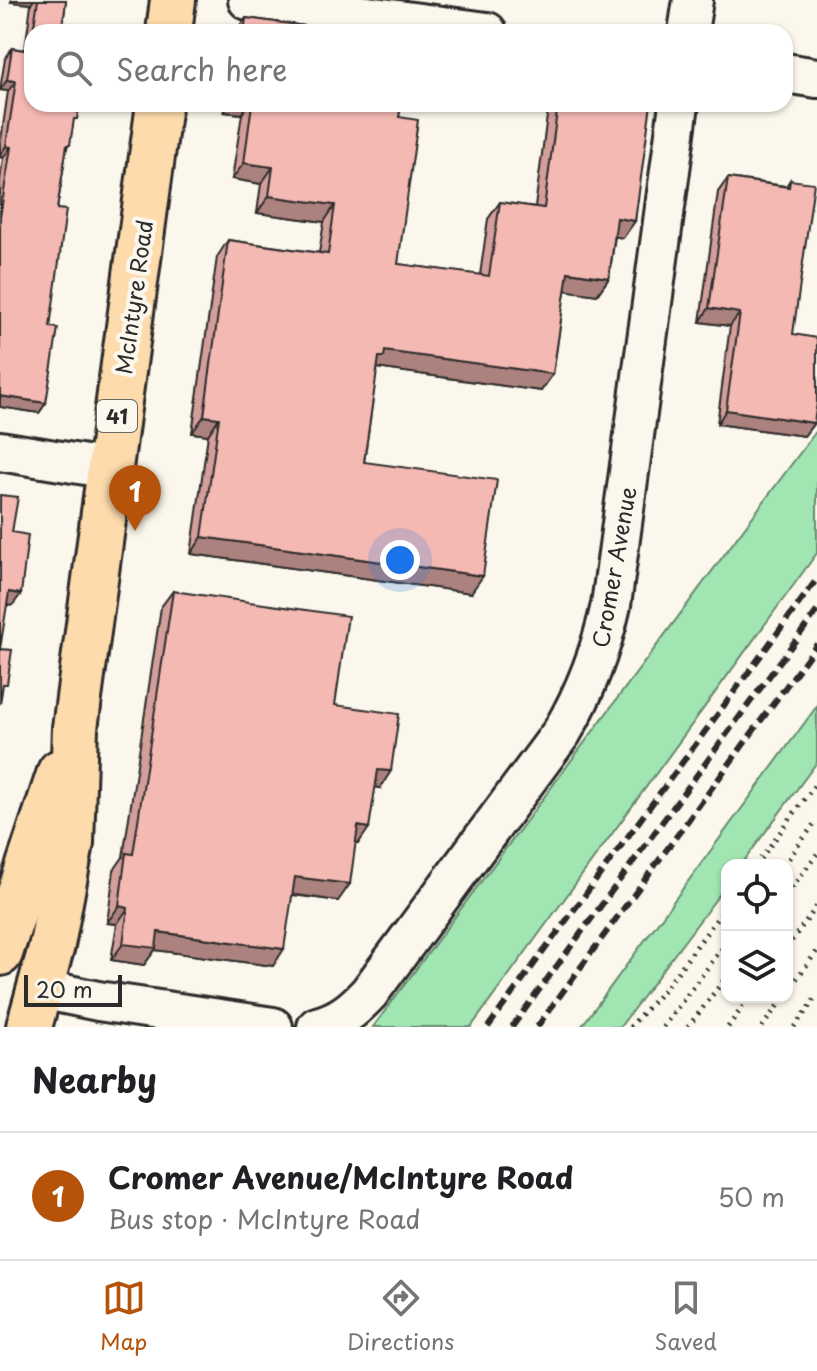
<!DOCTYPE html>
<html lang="en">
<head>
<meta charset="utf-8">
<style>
	:root { --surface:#fff; --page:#f6f6f6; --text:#202124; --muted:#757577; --line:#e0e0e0; --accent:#b45309 }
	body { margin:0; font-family:"Playpen Sans",sans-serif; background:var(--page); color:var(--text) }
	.controls { position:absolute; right:24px; bottom:24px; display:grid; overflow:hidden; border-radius:16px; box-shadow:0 2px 6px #0004 }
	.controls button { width:72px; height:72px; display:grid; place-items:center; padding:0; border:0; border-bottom:2px solid var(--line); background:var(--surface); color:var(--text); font:40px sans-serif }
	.scale { position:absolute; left:24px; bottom:20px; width:98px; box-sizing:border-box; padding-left:8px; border:4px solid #2b2b2b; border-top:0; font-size:22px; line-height:28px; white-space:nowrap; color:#2b2b2b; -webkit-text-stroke:6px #fbf7ec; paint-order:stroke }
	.you { position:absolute; left:400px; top:560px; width:28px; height:28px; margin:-20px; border:6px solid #fff; border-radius:50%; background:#1a73e8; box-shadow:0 0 0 12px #1a73e833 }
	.badge { display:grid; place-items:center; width:52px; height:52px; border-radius:50%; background:var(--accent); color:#fff; font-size:26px; font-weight:700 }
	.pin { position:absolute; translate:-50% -66px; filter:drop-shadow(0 2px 4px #0008) }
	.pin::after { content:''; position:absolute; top:42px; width:28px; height:24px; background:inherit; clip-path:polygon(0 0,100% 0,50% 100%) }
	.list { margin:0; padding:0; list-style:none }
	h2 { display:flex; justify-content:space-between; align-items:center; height:104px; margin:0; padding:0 32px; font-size:34px }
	h2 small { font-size:26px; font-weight:400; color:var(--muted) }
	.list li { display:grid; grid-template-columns:52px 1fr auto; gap:24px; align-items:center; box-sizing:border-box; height:128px; padding:0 32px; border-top:2px solid var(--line) }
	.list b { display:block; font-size:30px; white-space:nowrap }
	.list p { margin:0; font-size:26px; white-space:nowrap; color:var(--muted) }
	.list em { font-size:26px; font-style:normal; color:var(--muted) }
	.icon { flex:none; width:44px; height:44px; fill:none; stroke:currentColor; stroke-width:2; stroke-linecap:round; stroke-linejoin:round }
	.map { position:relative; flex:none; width:817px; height:1027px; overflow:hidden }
	.search { position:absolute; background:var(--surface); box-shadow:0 2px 6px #0004; left:24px; right:24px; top:24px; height:88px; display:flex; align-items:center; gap:20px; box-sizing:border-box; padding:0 28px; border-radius:24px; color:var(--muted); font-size:30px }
	.sheet { height:232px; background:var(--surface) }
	nav { display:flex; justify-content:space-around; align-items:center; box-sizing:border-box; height:112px; border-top:2px solid var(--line); background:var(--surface); font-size:22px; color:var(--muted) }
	nav a { display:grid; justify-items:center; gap:4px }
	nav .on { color:var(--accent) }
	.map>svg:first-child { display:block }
	.grass { fill:#a0e5b2; stroke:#66886e; stroke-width:2 }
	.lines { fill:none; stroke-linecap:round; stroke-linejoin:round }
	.minor-casing { stroke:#2b2b2b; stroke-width:44 }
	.primary-casing { stroke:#2b2b2b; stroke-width:50 }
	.path { stroke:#2b2b2b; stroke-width:5; stroke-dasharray:2 6; stroke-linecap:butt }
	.minor { stroke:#fbf7ec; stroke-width:38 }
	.primary { stroke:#fedbac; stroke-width:44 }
	.rail { stroke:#2b2b2b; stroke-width:6; stroke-dasharray:12 6; stroke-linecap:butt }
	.wall { fill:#d39f9b; stroke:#2b2b2b; stroke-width:2 }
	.shaded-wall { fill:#ac827e; stroke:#2b2b2b; stroke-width:2 }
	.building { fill:#f5b9b4; stroke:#2b2b2b; stroke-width:2 }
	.labels { text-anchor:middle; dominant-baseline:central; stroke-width:8; stroke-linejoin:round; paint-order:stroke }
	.shield { fill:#fbf7ec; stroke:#696865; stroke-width:2 }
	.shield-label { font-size:20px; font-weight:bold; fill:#2b2b2b }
	.street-label { font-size:22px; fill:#2b2b2b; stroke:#fbf7ec }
</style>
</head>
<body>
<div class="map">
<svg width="817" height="1027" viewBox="0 0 817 1027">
	<rect width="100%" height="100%" fill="#fbf7ec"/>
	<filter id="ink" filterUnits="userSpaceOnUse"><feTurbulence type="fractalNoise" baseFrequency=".0125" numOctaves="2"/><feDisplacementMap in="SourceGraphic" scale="16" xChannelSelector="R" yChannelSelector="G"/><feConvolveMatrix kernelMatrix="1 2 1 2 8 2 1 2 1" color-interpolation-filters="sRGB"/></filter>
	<g filter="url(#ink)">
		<g class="grass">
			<path d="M 817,430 L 817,553 L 471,1027 L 373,1027 Z"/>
			<path d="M 817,706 L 817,762 L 741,865 L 727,865 L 727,884 L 620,1027 L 581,1027 Z"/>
		</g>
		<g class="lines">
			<g class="minor-casing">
				<g id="minor">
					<path d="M 248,0 L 487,32"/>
					<path d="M 688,32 L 693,0"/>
					<path d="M 785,73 L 817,78"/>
					<path d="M 0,451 L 110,469"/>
					<path d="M 41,989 L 98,1001 L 273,1027"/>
					<path d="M 317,1027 C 340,1021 353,1010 369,993 L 562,732 C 586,691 601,651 611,605 L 679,104"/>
				</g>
			</g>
			<g class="primary-casing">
				<g id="primary">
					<path d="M 169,32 L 173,0"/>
					<path d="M 0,953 L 60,772"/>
					<path d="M 29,1027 L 52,945 L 71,843 L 75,728 L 159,104"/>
				</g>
			</g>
			<g class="path">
				<path d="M 756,865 L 817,782"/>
				<path d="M 784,865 L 817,820"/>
				<path d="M 787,894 L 817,854"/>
				<path d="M 787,947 L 817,906"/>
				<path d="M 787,992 L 817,951"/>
				<path d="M 630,1027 L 668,985 L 727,905"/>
				<path d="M 663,1027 L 727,942"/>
				<path d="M 688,1027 L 727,976"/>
				<path d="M 728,1027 L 750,997"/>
				<path d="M 762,1027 L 784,997"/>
				<path d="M 794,1027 L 817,996"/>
			</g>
			<use href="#minor" class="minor"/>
			<use href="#primary" class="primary"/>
			<g class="rail">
				<path d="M 488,1027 L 817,579"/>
				<path d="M 512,1027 L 817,611"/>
				<path d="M 537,1027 L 817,644"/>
			</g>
		</g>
		<g class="wall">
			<path d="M 12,0 L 66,0 L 63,26 L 74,32 L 32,32 L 32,104 L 73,126 L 66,152 L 57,209 L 46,403 L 39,413 L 0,407 L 0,180 L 3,158 L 0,157 L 0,147 L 8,91 L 0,90 L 0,89 L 5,59 L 12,48 L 25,50 L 31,4 L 11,2 Z"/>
			<path d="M 246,18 L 350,32 L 236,32 Z"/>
			<path d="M 225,104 L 401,104 L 399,117 L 398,264 L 480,275 L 488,219 L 500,202 L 535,207 L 548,108 L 551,104 L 648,104 L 635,221 L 623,238 L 615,236 L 609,278 L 597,295 L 565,290 L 553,374 L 541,391 L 377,368 L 364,462 L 471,593 L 191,554 L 208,435 L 192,433 L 217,257 L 228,240 L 319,253 L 324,222 L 257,213 L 261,184 L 232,179 L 242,114 L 224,112 Z"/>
			<path d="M 728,178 L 786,186 L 790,180 L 793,334 L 814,423 L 804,436 L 717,424 L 730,326 L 700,322 L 718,192 Z"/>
			<path d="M 173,591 L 335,705 L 380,788 L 375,787 L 358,844 L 355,844 L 338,901 L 292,895 L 273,966 L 155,950 L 144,965 L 111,960 L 117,924 L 107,923 L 114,870 L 123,857 L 161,607 Z"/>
		</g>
		<g class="shaded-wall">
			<path d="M 12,0 L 34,0 L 31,4 L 11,2 Z"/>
			<path d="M 7,80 L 16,81 L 8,91 L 0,90 Z"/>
			<path d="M 229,104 L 248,104 L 242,114 L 224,112 Z"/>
			<path d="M 6,146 L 11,147 L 3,158 L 0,157 L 0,155 Z"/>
			<path d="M 244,163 L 273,167 L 261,184 L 232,179 Z"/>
			<path d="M 269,196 L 335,205 L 324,222 L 257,213 Z"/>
			<path d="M 617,218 L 635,221 L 623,238 L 606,235 Z"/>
			<path d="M 568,272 L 609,278 L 597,295 L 556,289 Z"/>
			<path d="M 709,308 L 740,313 L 730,326 L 700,322 Z"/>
			<path d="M 385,351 L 553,374 L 541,391 L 376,368 L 379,357 Z"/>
			<path d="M 0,396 L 46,403 L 39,413 L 0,407 Z"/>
			<path d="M 726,410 L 814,423 L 804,436 L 717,424 Z"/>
			<path d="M 204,416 L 219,418 L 208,435 L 192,433 Z"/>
			<path d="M 202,537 L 483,576 L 471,593 L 191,554 Z"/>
			<path d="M 9,592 L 21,594 L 12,606 L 1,604 Z"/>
			<path d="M 378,770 L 391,771 L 380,788 L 366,786 Z"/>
			<path d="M 358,826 L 369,828 L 358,844 L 346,843 Z"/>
			<path d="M 295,877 L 350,884 L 338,901 L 283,893 Z"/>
			<path d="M 119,906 L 128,908 L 117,924 L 107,923 Z"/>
			<path d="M 158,932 L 284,949 L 273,966 L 155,950 L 144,965 L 111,960 L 123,944 Z"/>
		</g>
		<g class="building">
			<path d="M 38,0 L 66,0 L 63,26 L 75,28 L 74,32 L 33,32 Z"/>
			<path d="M 246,18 L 350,32 L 244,32 Z"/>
			<path d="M 32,39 L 32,104 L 80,104 L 77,119 L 74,119 L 70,145 L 67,145 L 57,209 L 66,210 L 50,327 L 58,328 L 46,403 L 0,396 L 0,217 L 11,147 L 6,146 L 16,81 L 7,80 L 12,48 L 30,51 Z"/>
			<path d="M 252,104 L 401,104 L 399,117 L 418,120 L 398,264 L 489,276 L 500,202 L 544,208 L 558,104 L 651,104 L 635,221 L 617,218 L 609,278 L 568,272 L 553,374 L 385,351 L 384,357 L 379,357 L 364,462 L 497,480 L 483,576 L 202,537 L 219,418 L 204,416 L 228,240 L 328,254 L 335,205 L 269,196 L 273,167 L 244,163 Z"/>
			<path d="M 728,178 L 789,187 L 790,180 L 814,183 L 793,334 L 817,338 L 817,403 L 814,423 L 726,410 L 740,313 L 709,308 Z"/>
			<path d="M 0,495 L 18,497 L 12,532 L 28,535 L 21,594 L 9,592 L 0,649 L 12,650 L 7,684 L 3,684 L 0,704 Z"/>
			<path d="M 173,591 L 348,616 L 335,705 L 399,714 L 391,771 L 378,770 L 369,828 L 358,826 L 350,884 L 295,877 L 284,949 L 158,932 L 156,948 L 123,944 L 128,908 L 119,906 L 126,853 L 133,854 Z"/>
		</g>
	</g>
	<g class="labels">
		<rect class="shield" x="97" y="400" width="40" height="32" rx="6"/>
		<g class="shield-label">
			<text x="117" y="416">41</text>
		</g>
		<g class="street-label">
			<text transform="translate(133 297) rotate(-82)">McIntyre Road</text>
			<text transform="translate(613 567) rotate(-80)">Cromer Avenue</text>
		</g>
	</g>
</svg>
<div class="controls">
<button><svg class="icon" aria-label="locate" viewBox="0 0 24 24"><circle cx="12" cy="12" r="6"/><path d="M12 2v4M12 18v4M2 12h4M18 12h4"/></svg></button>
<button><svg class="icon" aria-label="layers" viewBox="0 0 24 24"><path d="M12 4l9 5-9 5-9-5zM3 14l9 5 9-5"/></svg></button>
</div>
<div class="scale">20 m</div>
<div class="you"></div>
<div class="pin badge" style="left:135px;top:531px">1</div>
<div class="search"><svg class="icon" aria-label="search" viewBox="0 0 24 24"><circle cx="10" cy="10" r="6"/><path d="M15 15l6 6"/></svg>Search here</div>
</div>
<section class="sheet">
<h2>Nearby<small></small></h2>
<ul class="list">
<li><span class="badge">1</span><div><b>Cromer Avenue/McIntyre Road</b><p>Bus stop · McIntyre Road</p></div><em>50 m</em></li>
</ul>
</section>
<nav>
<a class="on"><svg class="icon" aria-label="map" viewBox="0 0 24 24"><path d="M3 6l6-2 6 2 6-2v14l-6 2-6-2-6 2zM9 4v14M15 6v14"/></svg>Map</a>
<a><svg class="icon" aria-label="directions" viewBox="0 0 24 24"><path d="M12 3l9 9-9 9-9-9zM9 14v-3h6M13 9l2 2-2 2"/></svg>Directions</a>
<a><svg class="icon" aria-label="saved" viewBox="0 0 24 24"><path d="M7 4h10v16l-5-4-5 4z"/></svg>Saved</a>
</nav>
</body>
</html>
